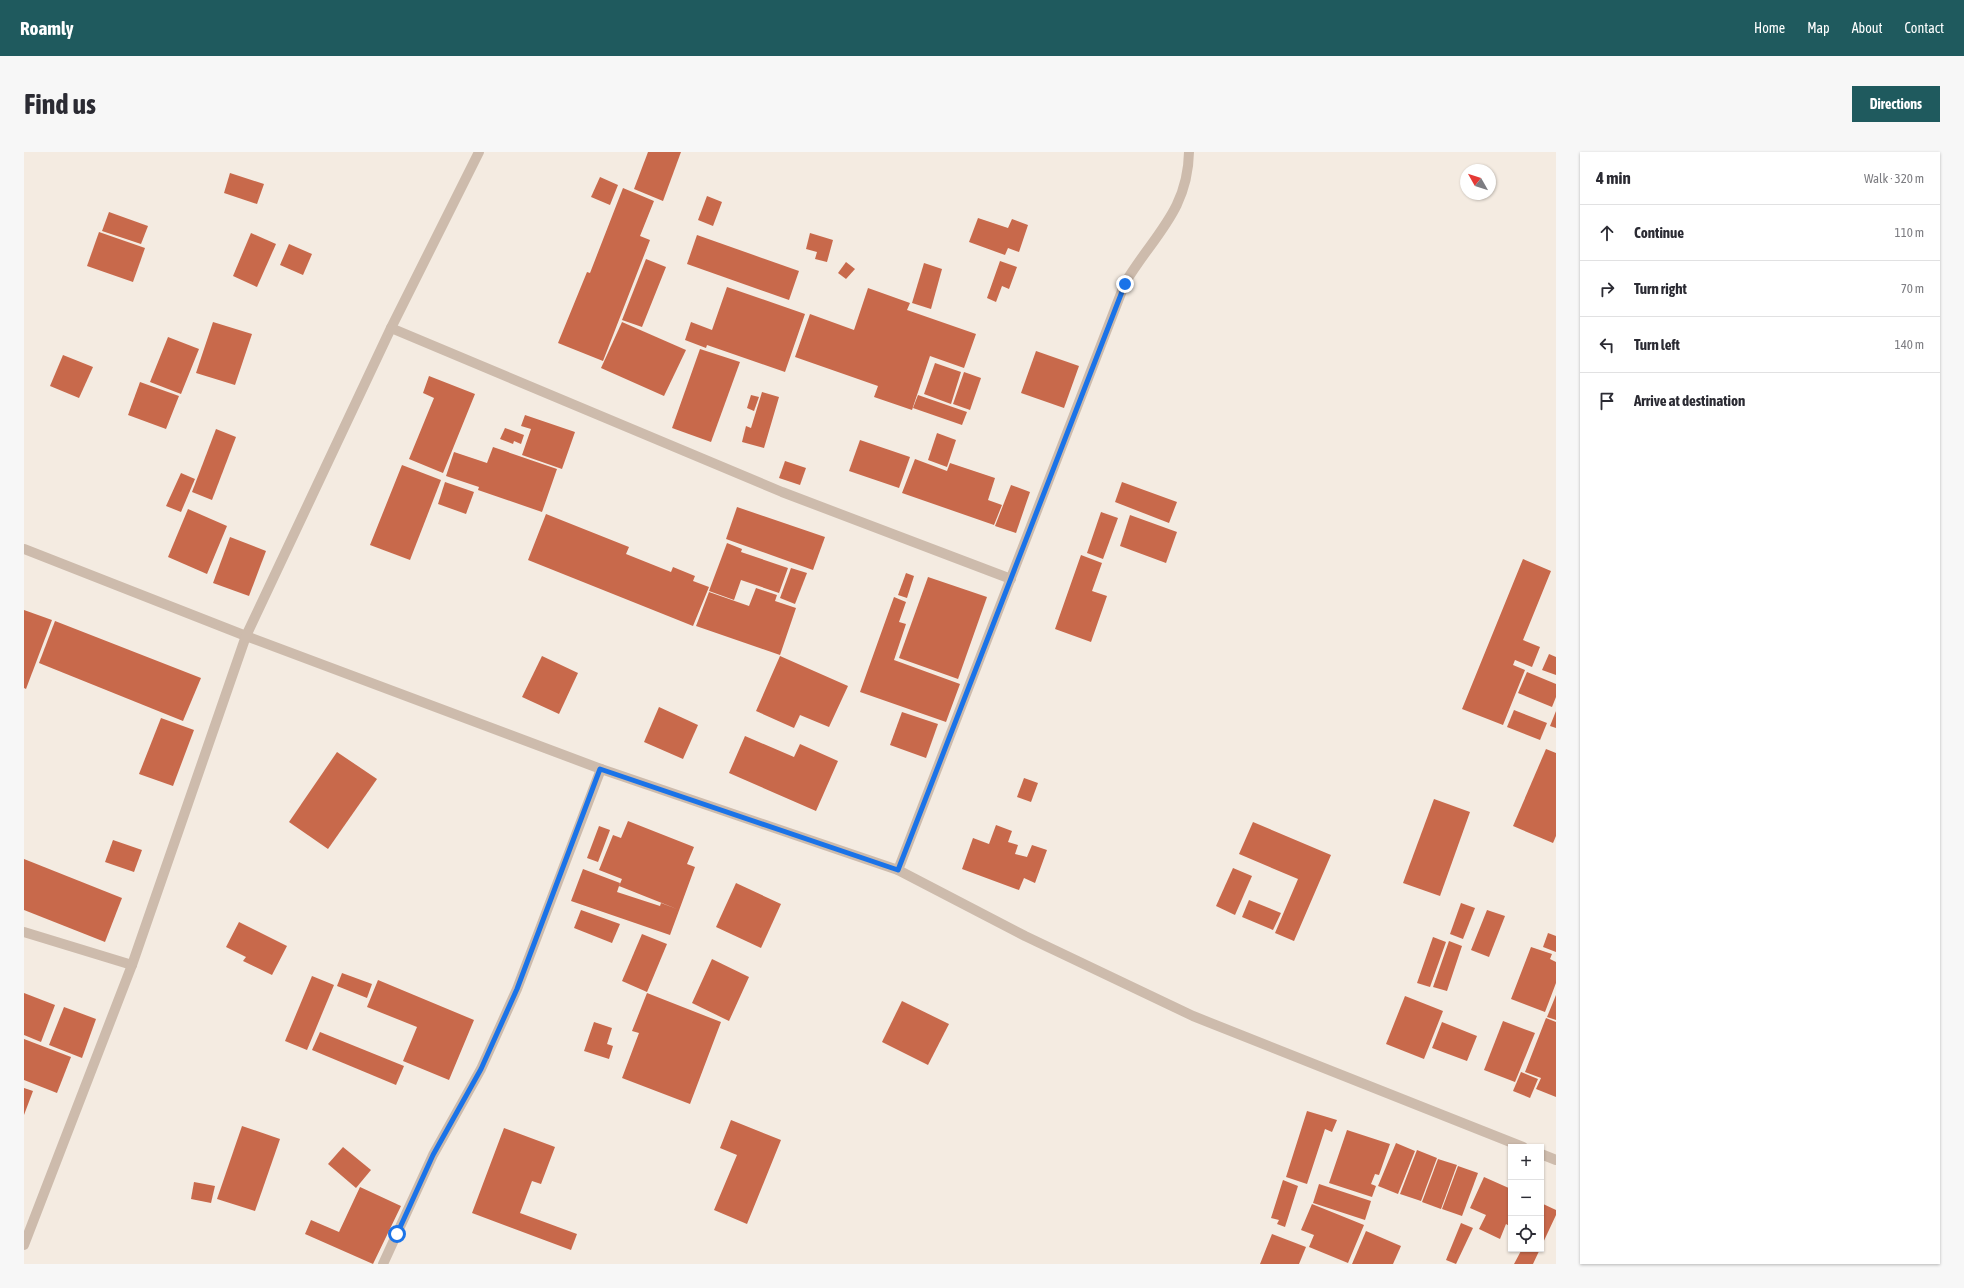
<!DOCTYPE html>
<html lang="en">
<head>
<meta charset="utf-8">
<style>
	:root { --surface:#fff; --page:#f7f7f7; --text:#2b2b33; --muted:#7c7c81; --line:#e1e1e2; --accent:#1f5a5e }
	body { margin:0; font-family:"Asap Condensed",sans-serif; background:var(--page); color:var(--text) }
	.controls { position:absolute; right:12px; bottom:12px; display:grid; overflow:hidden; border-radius:0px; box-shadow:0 1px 3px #0004 }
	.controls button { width:36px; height:36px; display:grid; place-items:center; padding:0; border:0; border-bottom:1px solid var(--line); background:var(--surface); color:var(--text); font:20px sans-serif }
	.compass { position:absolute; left:1436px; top:12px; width:36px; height:36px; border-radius:50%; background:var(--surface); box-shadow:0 1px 3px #0004; rotate:309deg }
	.stop { position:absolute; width:12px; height:12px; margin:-9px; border:3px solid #1a73e8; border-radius:50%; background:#fff }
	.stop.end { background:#1a73e8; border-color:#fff; box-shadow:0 1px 4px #0008 }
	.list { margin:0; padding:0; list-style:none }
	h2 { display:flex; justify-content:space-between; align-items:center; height:52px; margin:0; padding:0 16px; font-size:17px }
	h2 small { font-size:13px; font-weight:400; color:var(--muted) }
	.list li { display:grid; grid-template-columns:26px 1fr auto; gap:12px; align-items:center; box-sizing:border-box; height:56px; padding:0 16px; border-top:1px solid var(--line) }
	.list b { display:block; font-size:15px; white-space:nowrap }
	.list em { font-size:13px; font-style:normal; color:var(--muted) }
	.icon { flex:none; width:22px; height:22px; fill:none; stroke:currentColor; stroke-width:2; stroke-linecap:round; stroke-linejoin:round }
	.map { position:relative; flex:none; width:1532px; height:1112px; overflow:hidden; border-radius:0px }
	header { display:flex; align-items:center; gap:24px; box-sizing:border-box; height:56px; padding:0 20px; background:var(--accent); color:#fff }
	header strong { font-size:19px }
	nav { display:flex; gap:22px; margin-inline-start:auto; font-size:14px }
	.intro { display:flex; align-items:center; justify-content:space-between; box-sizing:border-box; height:96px; padding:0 24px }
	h1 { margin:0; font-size:28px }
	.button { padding:10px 18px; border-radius:0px; background:var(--accent); color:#fff; font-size:14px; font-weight:700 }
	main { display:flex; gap:24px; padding:0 24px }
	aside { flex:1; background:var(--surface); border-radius:0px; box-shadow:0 1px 3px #0004 }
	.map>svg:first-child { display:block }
	.building { fill:#c8694b }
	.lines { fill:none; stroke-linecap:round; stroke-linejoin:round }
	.minor { stroke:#cdbbac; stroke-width:10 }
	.route { stroke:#1a73e8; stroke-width:5 }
</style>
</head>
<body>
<header>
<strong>Roamly</strong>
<nav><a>Home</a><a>Map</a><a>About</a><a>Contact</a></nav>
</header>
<div class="intro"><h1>Find us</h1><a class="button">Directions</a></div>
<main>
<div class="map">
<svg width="1532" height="1112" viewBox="0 0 1532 1112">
	<rect width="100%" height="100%" fill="#f4ebe1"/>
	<g class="building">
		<path d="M 624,0 L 657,0 L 639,49 L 610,37 Z"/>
		<path d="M 206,21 L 240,32 L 233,52 L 200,41 Z"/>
		<path d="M 576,25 L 594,33 L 586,53 L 567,45 Z"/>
		<path d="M 599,36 L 630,49 L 616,84 L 626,88 L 579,209 L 534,191 L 563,120 L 566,121 Z"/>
		<path d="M 683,44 L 698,50 L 689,74 L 674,68 Z"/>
		<path d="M 85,60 L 124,74 L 117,92 L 78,79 Z"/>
		<path d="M 954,66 L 984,76 L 988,67 L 1004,73 L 995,100 L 984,96 L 981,103 L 945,90 Z"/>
		<path d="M 75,80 L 121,96 L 109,130 L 63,114 Z"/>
		<path d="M 227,81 L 252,92 L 233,135 L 209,124 Z"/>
		<path d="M 786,81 L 809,88 L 803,110 L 791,107 L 793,100 L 782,97 Z"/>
		<path d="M 673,83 L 775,119 L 765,148 L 663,112 Z"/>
		<path d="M 265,92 L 288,102 L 279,123 L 256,113 Z"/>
		<path d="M 622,107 L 642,115 L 618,175 L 598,168 Z"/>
		<path d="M 976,109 L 993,115 L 985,137 L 978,134 L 972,150 L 963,146 Z"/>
		<path d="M 822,110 L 831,117 L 822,127 L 814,121 Z"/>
		<path d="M 900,111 L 918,117 L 907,157 L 888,151 Z"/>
		<path d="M 703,135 L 781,162 L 761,220 L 683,193 L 682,196 L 661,188 L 667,170 L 688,178 Z"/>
		<path d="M 844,136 L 886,151 L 883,158 L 952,182 L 940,216 L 906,204 L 888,258 L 850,245 L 854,234 L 771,205 L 786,162 L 830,178 Z"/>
		<path d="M 189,170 L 228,182 L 211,233 L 172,221 Z"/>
		<path d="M 598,170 L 662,198 L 640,244 L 577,216 Z"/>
		<path d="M 144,185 L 175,197 L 157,242 L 126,230 Z"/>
		<path d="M 676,197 L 716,210 L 687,290 L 648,276 Z"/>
		<path d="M 1012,199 L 1055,214 L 1040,256 L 997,241 Z"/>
		<path d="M 39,203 L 69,215 L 55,246 L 26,234 Z"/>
		<path d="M 911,211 L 937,220 L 927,252 L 900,242 Z"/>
		<path d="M 940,220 L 957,226 L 946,258 L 929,252 Z"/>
		<path d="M 405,224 L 451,242 L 419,321 L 385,307 L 410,246 L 399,241 Z"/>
		<path d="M 116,230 L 155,244 L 142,277 L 104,263 Z"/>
		<path d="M 738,240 L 755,245 L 740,296 L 718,290 L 722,274 L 727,276 Z"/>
		<path d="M 727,243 L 735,245 L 730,259 L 723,256 Z"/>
		<path d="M 894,243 L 943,260 L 938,273 L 889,256 Z"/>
		<path d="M 501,263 L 551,280 L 538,317 L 498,303 L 507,277 L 497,274 Z"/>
		<path d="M 481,276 L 500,283 L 497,292 L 490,289 L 489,292 L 476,287 Z"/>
		<path d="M 192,277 L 212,285 L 188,348 L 168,340 Z"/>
		<path d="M 913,281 L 932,288 L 923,315 L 904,308 Z"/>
		<path d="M 836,288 L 886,305 L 875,336 L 825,319 Z"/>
		<path d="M 469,295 L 533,317 L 518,360 L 454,338 L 455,335 L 422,324 L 430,300 L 463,311 Z"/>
		<path d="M 891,307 L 923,319 L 926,311 L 971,326 L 964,348 L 978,353 L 970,373 L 878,341 Z"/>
		<path d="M 761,309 L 782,316 L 776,333 L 755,326 Z"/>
		<path d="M 378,313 L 417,328 L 386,408 L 346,393 Z"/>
		<path d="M 157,321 L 171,327 L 157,360 L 142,354 Z"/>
		<path d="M 421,330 L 450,340 L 442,362 L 414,352 Z"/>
		<path d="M 1098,330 L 1153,350 L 1145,371 L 1091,350 Z"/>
		<path d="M 987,333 L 1006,340 L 992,381 L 971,374 Z"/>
		<path d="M 713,355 L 801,385 L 789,418 L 702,387 Z"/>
		<path d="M 164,357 L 203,374 L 183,422 L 144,405 Z"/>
		<path d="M 1077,360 L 1094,366 L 1079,407 L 1063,401 Z"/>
		<path d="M 522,362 L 605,395 L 602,402 L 647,420 L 649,415 L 671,424 L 669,429 L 685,435 L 669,474 L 504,408 Z"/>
		<path d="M 1106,363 L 1153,380 L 1142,411 L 1096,394 Z"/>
		<path d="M 206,385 L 242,399 L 225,444 L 189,431 Z"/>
		<path d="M 703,391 L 718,397 L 717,400 L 764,416 L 755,441 L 717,428 L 710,448 L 685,439 Z"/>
		<path d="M 1057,403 L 1078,411 L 1068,439 L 1083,444 L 1067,490 L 1031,477 Z"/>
		<path d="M 1499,407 L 1527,419 L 1499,488 L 1516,495 L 1508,515 L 1491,508 L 1489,513 L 1501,518 L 1479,573 L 1438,557 Z"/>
		<path d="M 767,416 L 783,421 L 771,452 L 756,446 Z"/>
		<path d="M 882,421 L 890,424 L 883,446 L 874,443 Z"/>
		<path d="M 904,425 L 963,445 L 934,527 L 875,506 Z"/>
		<path d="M 732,436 L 753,443 L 751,449 L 772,456 L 756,503 L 672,474 L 685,440 L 725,454 Z"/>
		<path d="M 870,445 L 882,450 L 875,470 L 882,472 L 870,508 L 936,532 L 922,570 L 836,540 Z"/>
		<path d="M 0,458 L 28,468 L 2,537 L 0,536 Z"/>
		<path d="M 31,469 L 177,526 L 159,569 L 15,511 Z"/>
		<path d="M 1525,502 L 1532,505 L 1532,523 L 1518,518 Z"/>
		<path d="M 518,504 L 554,521 L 535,562 L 498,545 Z"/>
		<path d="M 756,504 L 824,534 L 805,575 L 776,563 L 770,576 L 732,559 Z"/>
		<path d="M 1503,520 L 1532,532 L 1532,545 L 1528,555 L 1494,541 Z"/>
		<path d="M 635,555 L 674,573 L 659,607 L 620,590 Z"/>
		<path d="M 1490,558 L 1523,571 L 1516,588 L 1483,575 Z"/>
		<path d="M 1532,559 L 1532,576 L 1526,574 Z"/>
		<path d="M 878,560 L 914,572 L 902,606 L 866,593 Z"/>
		<path d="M 137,566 L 170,578 L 149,634 L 115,622 Z"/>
		<path d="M 721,584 L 770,605 L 776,592 L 814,609 L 792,659 L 705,621 Z"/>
		<path d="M 1522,597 L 1532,601 L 1532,684 L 1529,691 L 1489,674 Z"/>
		<path d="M 313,600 L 353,627 L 304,697 L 265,670 Z"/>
		<path d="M 1000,626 L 1014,631 L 1007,650 L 993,645 Z"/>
		<path d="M 1410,647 L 1446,660 L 1416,744 L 1379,731 Z"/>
		<path d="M 604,669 L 670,695 L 663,712 L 671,715 L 646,783 L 547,749 L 559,717 L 596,731 L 593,740 L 636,754 L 637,751 L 653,757 L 595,734 L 598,727 L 575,718 L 589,683 L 597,686 Z"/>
		<path d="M 1229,670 L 1307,703 L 1270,789 L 1251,781 L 1274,727 L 1215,702 Z"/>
		<path d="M 972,673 L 988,679 L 984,690 L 994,693 L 991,702 L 1003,705 L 1008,693 L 1023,698 L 1011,731 L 1000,726 L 995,738 L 938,717 L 949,686 L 965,692 Z"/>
		<path d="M 575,674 L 586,678 L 574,710 L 563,706 Z"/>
		<path d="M 89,688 L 118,698 L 110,720 L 81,710 Z"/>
		<path d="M 0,707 L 98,746 L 81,790 L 0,758 Z"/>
		<path d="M 1209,716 L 1228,724 L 1211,763 L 1192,754 Z"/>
		<path d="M 712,731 L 757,752 L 737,796 L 692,775 Z"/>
		<path d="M 1225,748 L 1257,761 L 1249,778 L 1218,765 Z"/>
		<path d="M 1437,751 L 1451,756 L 1439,787 L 1426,782 Z"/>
		<path d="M 557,758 L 596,772 L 588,791 L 550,776 Z"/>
		<path d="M 1463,758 L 1481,764 L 1465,805 L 1447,798 Z"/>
		<path d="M 215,770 L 263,794 L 248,823 L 219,809 L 222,805 L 202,795 Z"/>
		<path d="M 1524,781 L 1532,784 L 1532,800 L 1519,795 Z"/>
		<path d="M 618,782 L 643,792 L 623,840 L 598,829 Z"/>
		<path d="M 1409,785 L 1422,790 L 1406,835 L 1393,831 Z"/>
		<path d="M 1425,789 L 1438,794 L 1423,839 L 1409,835 Z"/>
		<path d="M 1507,795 L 1528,802 L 1526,807 L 1532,810 L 1532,831 L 1521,860 L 1487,847 Z"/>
		<path d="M 688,807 L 725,825 L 705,869 L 668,851 Z"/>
		<path d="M 318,821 L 348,832 L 343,846 L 313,834 Z"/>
		<path d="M 288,824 L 310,833 L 283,898 L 261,889 Z"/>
		<path d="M 354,828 L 450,868 L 425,928 L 379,909 L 393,875 L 343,855 Z"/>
		<path d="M 0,841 L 31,853 L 17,890 L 0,883 Z"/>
		<path d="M 623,841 L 697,870 L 666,952 L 598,926 L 615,881 L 608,879 Z"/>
		<path d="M 1532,843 L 1532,868 L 1523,865 Z"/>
		<path d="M 1381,844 L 1419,859 L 1400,907 L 1362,892 Z"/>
		<path d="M 878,849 L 925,872 L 904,913 L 858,890 Z"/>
		<path d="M 40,855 L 72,867 L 58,906 L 25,893 Z"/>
		<path d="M 1522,866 L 1532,870 L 1532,945 L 1512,937 L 1517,926 L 1501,920 Z"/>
		<path d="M 1479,869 L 1511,881 L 1491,930 L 1460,918 Z"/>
		<path d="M 570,870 L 588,876 L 583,892 L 589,894 L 585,907 L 560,899 Z"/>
		<path d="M 1418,870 L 1453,884 L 1443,909 L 1408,896 Z"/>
		<path d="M 296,880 L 380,914 L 372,933 L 288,898 Z"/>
		<path d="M 0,887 L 47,905 L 33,941 L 0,928 Z"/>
		<path d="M 1497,920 L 1514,927 L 1506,946 L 1489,939 Z"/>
		<path d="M 0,936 L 9,939 L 0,963 Z"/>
		<path d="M 1283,959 L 1313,968 L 1308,980 L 1301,977 L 1283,1032 L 1262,1025 Z"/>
		<path d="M 707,968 L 757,988 L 723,1072 L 690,1058 L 713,1003 L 696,996 Z"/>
		<path d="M 218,974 L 256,987 L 231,1059 L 193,1047 Z"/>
		<path d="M 480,976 L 531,995 L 517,1032 L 508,1029 L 496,1061 L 553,1082 L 547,1098 L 448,1061 Z"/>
		<path d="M 1323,978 L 1366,992 L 1355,1023 L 1351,1022 L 1347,1032 L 1352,1034 L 1348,1045 L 1305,1031 Z"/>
		<path d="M 1372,991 L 1391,999 L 1374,1042 L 1354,1034 Z"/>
		<path d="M 319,995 L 347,1018 L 332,1036 L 304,1012 Z"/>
		<path d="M 1393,998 L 1413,1006 L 1397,1049 L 1376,1042 Z"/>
		<path d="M 1414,1007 L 1433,1013 L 1417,1057 L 1398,1050 Z"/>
		<path d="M 1434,1014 L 1454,1021 L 1438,1064 L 1418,1057 Z"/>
		<path d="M 1460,1025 L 1487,1037 L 1487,1075 L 1482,1072 L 1476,1087 L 1455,1077 L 1462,1063 L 1446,1056 Z"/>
		<path d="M 1259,1028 L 1274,1034 L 1261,1075 L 1253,1072 L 1255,1068 L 1247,1066 Z"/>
		<path d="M 170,1030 L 191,1034 L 187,1051 L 167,1047 Z"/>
		<path d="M 1295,1032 L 1347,1049 L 1341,1068 L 1289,1051 Z"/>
		<path d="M 336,1035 L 377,1054 L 349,1112 L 281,1082 L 287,1068 L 315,1080 Z"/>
		<path d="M 1517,1051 L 1532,1058 L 1532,1063 L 1517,1095 Z"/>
		<path d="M 1288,1052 L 1340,1073 L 1324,1111 L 1285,1095 L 1290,1083 L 1277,1078 Z"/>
		<path d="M 1437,1071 L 1449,1076 L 1432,1112 L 1422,1108 Z"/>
		<path d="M 1342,1079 L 1377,1094 L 1369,1112 L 1328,1112 Z"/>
		<path d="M 1248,1082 L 1282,1095 L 1275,1112 L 1236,1112 Z"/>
		<path d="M 1498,1097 L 1516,1097 L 1509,1112 L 1490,1112 Z"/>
	</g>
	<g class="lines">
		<g class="minor">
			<path d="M 367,176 L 758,340 L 987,427"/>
			<path d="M 0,397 L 222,484 L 577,617 L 874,718 L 1001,784 L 1169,864 L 1499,995"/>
			<path d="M 874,718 L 1101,131 C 1129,84 1164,59 1165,0"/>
			<path d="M 0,780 L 108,813"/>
			<path d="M 1517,1002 L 1532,1008"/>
			<path d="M 0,1093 L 108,813 L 222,484 L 367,176 L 455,0"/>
			<path d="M 359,1112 L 409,1003 L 457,917 L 493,837 L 577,617"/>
		</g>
	</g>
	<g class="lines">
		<path class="route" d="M 373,1082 L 409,1003 L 457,917 L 493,837 L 576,617 L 874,718 L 1101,132"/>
	</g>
</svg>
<div class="controls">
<button>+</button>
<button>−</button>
<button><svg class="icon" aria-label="locate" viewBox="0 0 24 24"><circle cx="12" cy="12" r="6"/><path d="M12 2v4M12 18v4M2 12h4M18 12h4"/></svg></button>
</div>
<svg class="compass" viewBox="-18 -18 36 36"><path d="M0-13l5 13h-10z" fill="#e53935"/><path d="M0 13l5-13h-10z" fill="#7c7c81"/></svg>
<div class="stop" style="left:373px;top:1082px"></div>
<div class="stop end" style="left:1101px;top:132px"></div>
</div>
<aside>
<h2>4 min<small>Walk · 320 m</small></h2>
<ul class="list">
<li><svg class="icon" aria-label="ahead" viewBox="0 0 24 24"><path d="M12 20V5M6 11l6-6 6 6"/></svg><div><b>Continue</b></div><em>110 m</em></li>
<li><svg class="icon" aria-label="right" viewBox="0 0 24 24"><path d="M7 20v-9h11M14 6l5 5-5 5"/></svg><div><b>Turn right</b></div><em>70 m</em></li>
<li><svg class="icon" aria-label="left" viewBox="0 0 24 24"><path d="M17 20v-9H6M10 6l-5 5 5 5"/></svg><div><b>Turn left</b></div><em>140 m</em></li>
<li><svg class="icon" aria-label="arrive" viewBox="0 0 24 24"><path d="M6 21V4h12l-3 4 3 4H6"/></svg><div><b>Arrive at destination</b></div></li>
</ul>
</aside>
</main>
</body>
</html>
